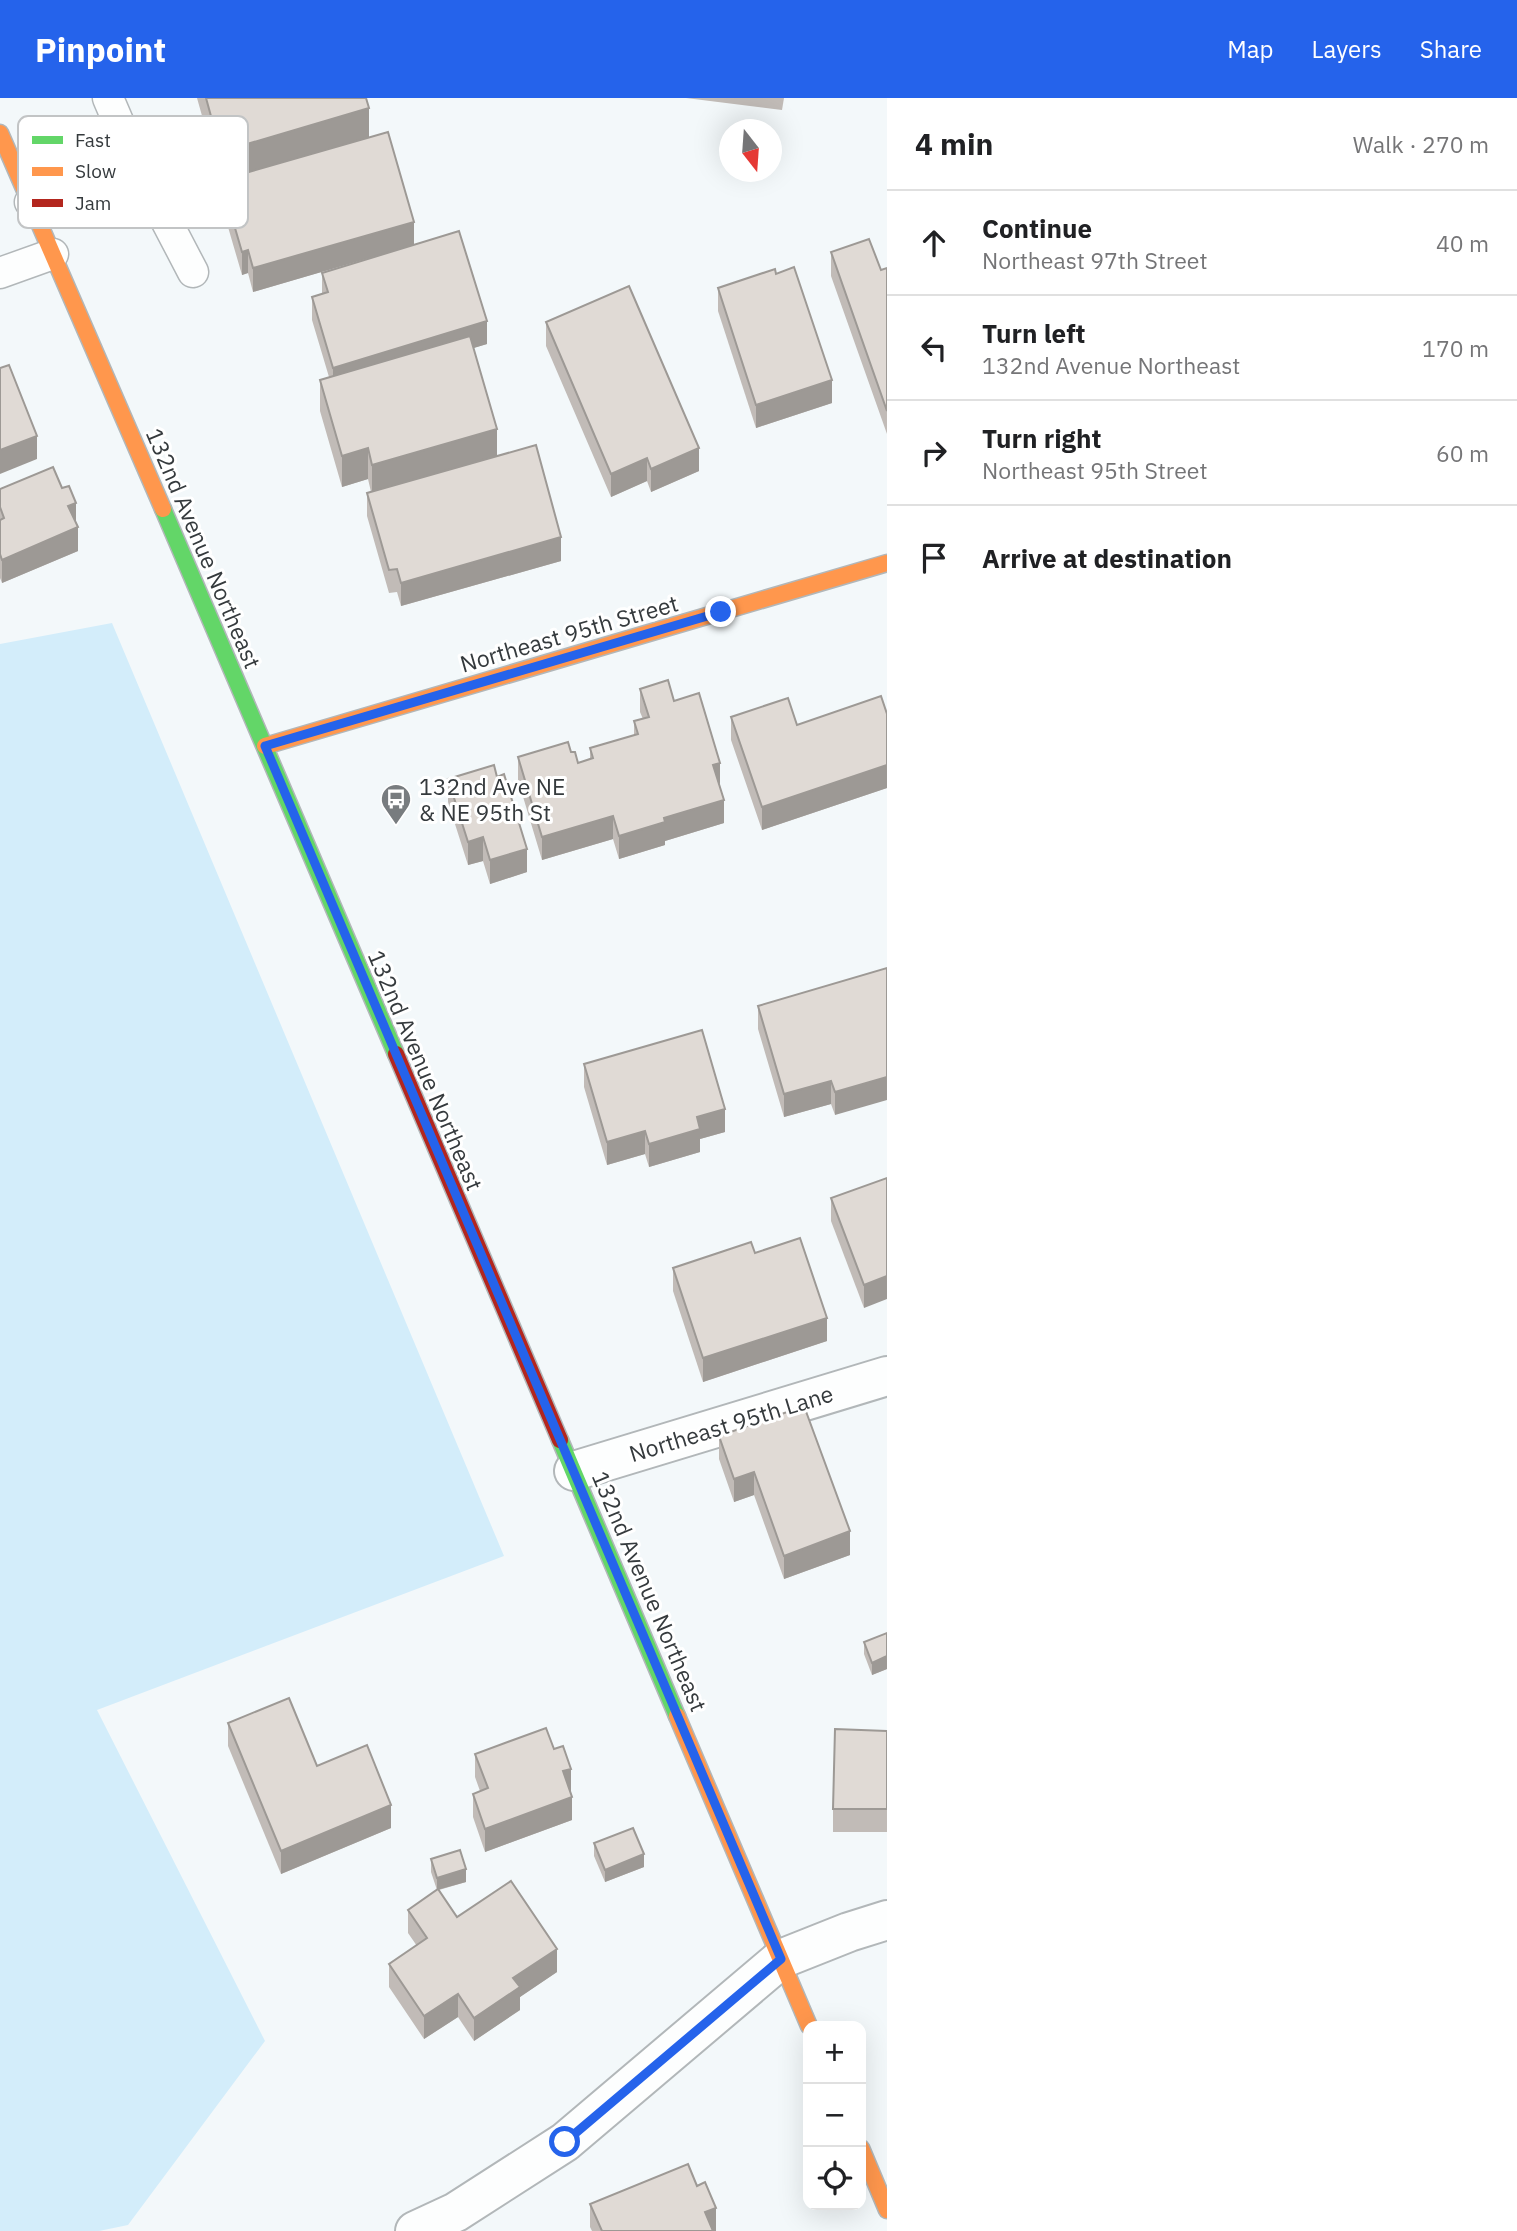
<!DOCTYPE html>
<html lang="en">
<head>
<meta charset="utf-8">
<style>
	:root { --surface:#fff; --page:#f2f2f2; --text:#202124; --muted:#757577; --line:#e0e0e0; --accent:#2563eb }
	body { margin:0; font-family:"IBM Plex Sans",sans-serif; background:var(--page); color:var(--text) }
	.controls { position:absolute; right:21px; bottom:21px; display:grid; overflow:hidden; border-radius:14px; box-shadow:0 7px 28px #0002 }
	.controls button { width:63px; height:63px; display:grid; place-items:center; padding:0; border:0; border-bottom:2px solid var(--line); background:var(--surface); color:var(--text); font:35px sans-serif }
	.compass { position:absolute; left:719px; top:21px; width:63px; height:63px; border-radius:50%; background:var(--surface); box-shadow:0 7px 28px #0002; rotate:163deg }
	.stop { position:absolute; width:21px; height:21px; margin:-16px; border:5px solid #2563eb; border-radius:50%; background:#fff }
	.stop.end { background:#2563eb; border-color:#fff; box-shadow:0 2px 7px #0008 }
	.list { margin:0; padding:0; list-style:none }
	h2 { display:flex; justify-content:space-between; align-items:center; height:91px; margin:0; padding:0 28px; font-size:30px }
	h2 small { font-size:23px; font-weight:400; color:var(--muted) }
	.list li { display:grid; grid-template-columns:46px 1fr auto; gap:21px; align-items:center; box-sizing:border-box; height:105px; padding:0 28px; border-top:2px solid var(--line) }
	.list b { display:block; font-size:26px; white-space:nowrap }
	.list p { margin:0; font-size:23px; white-space:nowrap; color:var(--muted) }
	.list em { font-size:23px; font-style:normal; color:var(--muted) }
	.icon { flex:none; width:38px; height:38px; fill:none; stroke:currentColor; stroke-width:2; stroke-linecap:round; stroke-linejoin:round }
	.map { position:relative; flex:none; width:887px; height:2133px; overflow:hidden }
	header { display:flex; align-items:center; gap:42px; box-sizing:border-box; height:98px; padding:0 35px; background:var(--accent); color:#fff }
	header strong { font-size:33px }
	nav { display:flex; gap:38px; margin-inline-start:auto; font-size:24px }
	main { display:flex }
	aside { flex:1; background:var(--surface) }
	.map>svg:first-child { display:block }
	.green { fill:#d3edfa }
	.lines { fill:none; stroke-linecap:round; stroke-linejoin:round }
	.lane-casing { stroke:#b2b7b9; stroke-width:33 }
	.street-casing { stroke:#b2b7b9; stroke-width:42 }
	.fast-casing { stroke:#b2b7b9; stroke-width:19 }
	.slow-casing { stroke:#b2b7b9; stroke-width:19 }
	.jam-casing { stroke:#b2b7b9; stroke-width:19 }
	.lane { stroke:#fdfefe; stroke-width:30 }
	.street { stroke:#fdfefe; stroke-width:38 }
	.fast { stroke:#63d668; stroke-width:16 }
	.slow { stroke:#ff974d; stroke-width:16 }
	.jam { stroke:#b3261e; stroke-width:16 }
	.wall { fill:#c1bbb7 }
	.shaded-wall { fill:#9d9995 }
	.building { fill:#e0dad5; stroke:#9d9995; stroke-width:2 }
	.route { stroke:#2563eb; stroke-width:9 }
	.labels { text-anchor:middle; dominant-baseline:central; stroke-width:6; stroke-linejoin:round; paint-order:stroke }
	.street-label { font-size:23px; fill:#353a3d; stroke:#fff }
	.poi-label { font-size:23px; fill:#353a3d; stroke:#fff; text-anchor:start }
	.key { fill:#fff; stroke:#c2c4c5; stroke-width:2 }
	.key-label { font-size:19px; fill:#353a3d }
</style>
</head>
<body>
<header>
<strong>Pinpoint</strong>
<nav><a>Map</a><a>Layers</a><a>Share</a></nav>
</header>
<main>
<div class="map">
<svg width="887" height="2133" viewBox="0 0 887 2133">
	<rect width="100%" height="100%" fill="#f3f8fa"/>
	<path class="green" d="M 112,525 L 504,1458 L 97,1612 L 265,1943 L 128,2127 L 99,2133 L 0,2133 L 0,546 Z"/>
	<g class="lines">
		<g class="lane-casing">
			<g id="lane">
				<path d="M 108,0 L 135,63 L 193,174"/>
				<path d="M 30,104 L 135,63"/>
				<path d="M 0,175 L 53,156"/>
			</g>
		</g>
		<g class="street-casing">
			<g id="street">
				<path d="M 574,1373 L 887,1278"/>
				<path d="M 415,2133 L 456,2114 L 565,2044 L 781,1861 L 849,1834 L 887,1822"/>
			</g>
		</g>
		<g class="fast-casing">
			<g id="fast">
				<path d="M 163,411 L 396,956"/>
				<path d="M 560,1342 L 677,1618"/>
			</g>
		</g>
		<g class="slow-casing">
			<g id="slow">
				<path d="M 0,35 L 163,411"/>
				<path d="M 265,648 L 887,465"/>
				<path d="M 677,1618 L 809,1928"/>
				<path d="M 861,2050 L 887,2112"/>
			</g>
		</g>
		<g class="jam-casing">
			<path id="jam" d="M 396,956 L 560,1342"/>
		</g>
		<use href="#lane" class="lane"/>
		<use href="#street" class="street"/>
		<use href="#fast" class="fast"/>
		<use href="#slow" class="slow"/>
		<use href="#jam" class="jam"/>
	</g>
	<g class="wall">
		<path d="M 197,0 L 366,0 L 369,40 L 414,146 L 487,246 L 473,250 L 497,358 L 561,463 L 401,508 L 397,494 L 389,495 L 367,418 L 367,395 L 371,394 L 368,381 L 342,389 L 320,313 L 320,282 L 329,279 L 312,222 L 312,199 L 322,196 L 322,175 L 372,159 L 253,194 L 248,175 L 242,177 L 221,105 L 221,82 L 247,74 L 243,63 L 217,71 Z"/>
		<path d="M 686,0 L 784,0 L 782,12 Z"/>
		<path d="M 831,154 L 881,172 L 887,170 L 887,336 L 831,178 Z"/>
		<path d="M 718,190 L 832,305 L 756,330 L 718,213 Z"/>
		<path d="M 546,224 L 699,373 L 651,394 L 647,383 L 611,399 L 546,248 Z"/>
		<path d="M 0,391 L 76,426 L 78,453 L 2,485 L 0,480 Z"/>
		<path d="M 640,591 L 674,603 L 720,688 L 724,725 L 665,743 L 665,747 L 619,761 L 613,741 L 542,762 L 518,682 L 518,659 L 571,654 L 578,665 L 590,661 L 590,650 L 634,637 L 634,623 L 643,621 L 640,614 Z"/>
		<path d="M 887,616 L 887,690 L 762,732 L 731,642 L 731,619 L 797,627 Z"/>
		<path d="M 448,681 L 527,774 L 490,786 L 483,763 L 468,767 L 448,704 Z"/>
		<path d="M 887,870 L 835,1017 L 831,1006 L 784,1019 L 758,931 L 758,908 Z"/>
		<path d="M 584,966 L 725,1034 L 700,1041 L 700,1054 L 649,1069 L 645,1056 L 607,1067 L 584,989 Z"/>
		<path d="M 887,1080 L 864,1210 L 831,1123 L 831,1100 Z"/>
		<path d="M 755,1155 L 827,1243 L 703,1284 L 673,1193 L 673,1170 Z"/>
		<path d="M 719,1338 L 850,1457 L 784,1481 L 754,1397 L 734,1404 L 719,1361 Z"/>
		<path d="M 887,1535 L 887,1571 L 872,1577 L 864,1556 L 864,1544 Z"/>
		<path d="M 228,1625 L 391,1730 L 281,1776 L 228,1648 Z"/>
		<path d="M 887,1633 L 887,1734 L 833,1734 L 833,1711 Z"/>
		<path d="M 475,1656 L 571,1694 L 570,1694 L 572,1722 L 485,1754 L 473,1719 L 473,1696 L 480,1693 L 475,1679 Z"/>
		<path d="M 594,1745 L 644,1769 L 605,1784 L 594,1758 Z"/>
		<path d="M 431,1761 L 466,1784 L 439,1792 L 457,1819 L 557,1874 L 520,1899 L 520,1912 L 474,1943 L 458,1919 L 424,1941 L 389,1889 L 389,1866 L 417,1848 L 408,1835 L 408,1812 L 437,1792 L 431,1774 Z"/>
		<path d="M 590,2106 L 716,2133 L 592,2133 L 590,2129 Z"/>
	</g>
	<g class="shaded-wall">
		<path d="M 369,10 L 369,42 L 247,77 L 247,46 Z"/>
		<path d="M 243,32 L 243,63 L 217,71 L 217,40 Z"/>
		<path d="M 414,124 L 414,147 L 253,194 L 253,170 Z"/>
		<path d="M 248,152 L 248,175 L 242,177 L 242,154 Z"/>
		<path d="M 487,223 L 487,246 L 333,293 L 333,270 Z"/>
		<path d="M 832,282 L 832,305 L 756,330 L 756,307 Z"/>
		<path d="M 497,331 L 497,362 L 372,398 L 372,367 Z"/>
		<path d="M 37,338 L 37,361 L 0,376 L 0,352 Z"/>
		<path d="M 368,350 L 368,381 L 342,389 L 342,358 Z"/>
		<path d="M 699,350 L 699,373 L 651,394 L 651,371 Z"/>
		<path d="M 647,360 L 647,383 L 611,399 L 611,376 Z"/>
		<path d="M 76,405 L 76,428 L 68,408 Z"/>
		<path d="M 78,429 L 78,453 L 2,485 L 2,462 Z"/>
		<path d="M 561,439 L 561,463 L 401,508 L 401,485 Z"/>
		<path d="M 720,665 L 720,688 L 713,667 Z"/>
		<path d="M 887,667 L 887,690 L 762,732 L 762,709 Z"/>
		<path d="M 724,702 L 724,725 L 665,743 L 665,747 L 619,761 L 619,738 L 664,720 Z"/>
		<path d="M 613,718 L 613,741 L 542,762 L 542,739 Z"/>
		<path d="M 483,739 L 483,763 L 468,767 L 468,744 Z"/>
		<path d="M 527,751 L 527,774 L 490,786 L 490,762 Z"/>
		<path d="M 887,979 L 887,1002 L 835,1017 L 835,994 Z"/>
		<path d="M 831,983 L 831,1006 L 784,1019 L 784,996 Z"/>
		<path d="M 725,1011 L 725,1034 L 700,1041 L 700,1054 L 649,1069 L 649,1046 L 697,1019 Z"/>
		<path d="M 645,1033 L 645,1056 L 607,1067 L 607,1044 Z"/>
		<path d="M 887,1178 L 887,1201 L 864,1210 L 864,1187 Z"/>
		<path d="M 827,1220 L 827,1243 L 703,1284 L 703,1260 Z"/>
		<path d="M 754,1374 L 754,1397 L 734,1404 L 734,1381 Z"/>
		<path d="M 850,1433 L 850,1457 L 784,1481 L 784,1458 Z"/>
		<path d="M 887,1558 L 887,1571 L 872,1577 L 872,1565 Z"/>
		<path d="M 571,1671 L 571,1694 L 563,1697 L 563,1673 Z"/>
		<path d="M 572,1699 L 572,1722 L 485,1754 L 485,1731 Z"/>
		<path d="M 391,1707 L 391,1730 L 281,1776 L 281,1753 Z"/>
		<path d="M 644,1756 L 644,1769 L 605,1784 L 605,1772 Z"/>
		<path d="M 466,1771 L 466,1784 L 437,1792 L 437,1780 Z"/>
		<path d="M 557,1851 L 557,1874 L 520,1899 L 520,1912 L 474,1943 L 474,1920 L 513,1880 Z"/>
		<path d="M 458,1896 L 458,1919 L 424,1941 L 424,1918 Z"/>
		<path d="M 716,2110 L 716,2133 L 705,2133 L 705,2114 Z"/>
	</g>
	<g class="building">
		<path d="M 206,0 L 366,0 L 369,10 L 247,46 L 243,32 L 217,40 Z"/>
		<path d="M 388,34 L 414,124 L 253,170 L 248,152 L 242,154 L 221,82 Z"/>
		<path d="M 459,133 L 487,223 L 333,270 L 312,199 L 328,194 L 322,175 Z"/>
		<path d="M 869,141 L 881,172 L 887,170 L 887,313 L 831,154 Z"/>
		<path d="M 794,169 L 832,282 L 756,307 L 718,190 L 775,171 L 776,176 Z"/>
		<path d="M 629,188 L 699,350 L 651,371 L 647,360 L 611,376 L 546,224 Z"/>
		<path d="M 470,238 L 497,331 L 372,367 L 368,350 L 342,358 L 320,282 Z"/>
		<path d="M 9,267 L 37,338 L 0,352 L 0,270 Z"/>
		<path d="M 536,347 L 561,439 L 401,485 L 397,471 L 389,472 L 367,395 Z"/>
		<path d="M 53,369 L 62,390 L 69,388 L 76,405 L 68,408 L 78,429 L 2,462 L 0,456 L 0,422 L 4,420 L 0,409 L 0,391 Z"/>
		<path d="M 668,582 L 674,603 L 699,595 L 720,665 L 713,667 L 724,702 L 664,720 L 665,724 L 619,738 L 613,718 L 542,739 L 518,659 L 568,644 L 571,654 L 575,654 L 578,665 L 593,660 L 590,650 L 638,636 L 634,623 L 649,619 L 640,591 Z"/>
		<path d="M 881,598 L 887,616 L 887,667 L 762,709 L 731,619 L 788,600 L 797,627 Z"/>
		<path d="M 494,667 L 497,679 L 504,676 L 527,751 L 490,762 L 483,739 L 468,744 L 448,681 Z"/>
		<path d="M 887,870 L 887,979 L 835,994 L 831,983 L 784,996 L 758,908 Z"/>
		<path d="M 702,932 L 725,1011 L 697,1019 L 700,1031 L 649,1046 L 645,1033 L 607,1044 L 584,966 Z"/>
		<path d="M 887,1080 L 887,1178 L 864,1187 L 831,1100 Z"/>
		<path d="M 800,1140 L 827,1220 L 703,1260 L 673,1170 L 751,1144 L 755,1155 Z"/>
		<path d="M 804,1308 L 850,1433 L 784,1458 L 754,1374 L 734,1381 L 719,1338 Z"/>
		<path d="M 887,1535 L 887,1558 L 872,1565 L 864,1544 Z"/>
		<path d="M 289,1600 L 317,1668 L 367,1647 L 391,1707 L 281,1753 L 228,1625 Z"/>
		<path d="M 546,1630 L 554,1651 L 563,1648 L 571,1671 L 563,1673 L 572,1699 L 485,1731 L 473,1696 L 488,1690 L 475,1656 Z"/>
		<path d="M 835,1631 L 887,1633 L 887,1711 L 833,1711 Z"/>
		<path d="M 633,1730 L 644,1756 L 605,1772 L 594,1745 Z"/>
		<path d="M 460,1752 L 466,1771 L 437,1780 L 431,1761 Z"/>
		<path d="M 511,1783 L 557,1851 L 513,1880 L 520,1889 L 474,1920 L 458,1896 L 424,1918 L 389,1866 L 427,1840 L 408,1812 L 438,1791 L 457,1819 Z"/>
		<path d="M 688,2066 L 697,2088 L 705,2084 L 716,2110 L 705,2114 L 713,2133 L 602,2133 L 590,2106 Z"/>
	</g>
	<g class="lines">
		<path class="route" d="M 565,2044 L 781,1861 L 265,648 L 721,514"/>
	</g>
	<defs>
		<g id="bus-pin" transform="scale(1.575)"><path d="M0 17L-7.5 6A9.5 9.5 0 1 1 7.5 6Z" fill="#787c7f" stroke="#fff"/><path d="M-5-6H5V4H4V6H2V4H-2V6H-4V4H-5ZM-3.5-4V0h7V-4ZM-3.5 1.2v1.5H-2V1.2ZM2 1.2v1.5H3.5V1.2Z" fill="#fff"/></g>
	</defs>
	<g fill-rule="evenodd">
		<use href="#bus-pin" x="396" y="701"/>
	</g>
	<g class="labels">
		<g class="street-label">
			<text transform="translate(204 450) rotate(67)">132nd Avenue Northeast</text>
			<text transform="translate(569 535) rotate(-16)">Northeast 95th Street</text>
			<text transform="translate(426 972) rotate(67)">132nd Avenue Northeast</text>
			<text transform="translate(731 1325) rotate(-17)">Northeast 95th Lane</text>
			<text transform="translate(650 1493) rotate(67)">132nd Avenue Northeast</text>
		</g>
		<g class="poi-label">
			<text x="419" y="688">132nd Ave NE<tspan x="419" dy="26">&amp; NE 95th St</tspan></text>
		</g>
	</g>
	<rect x="18" y="18" width="230" height="112" rx="10" class="key"/>
	<rect x="32" y="38" width="31" height="8" fill="#63d668"/>
	<rect x="32" y="69" width="31" height="9" fill="#ff974d"/>
	<rect x="32" y="101" width="31" height="8" fill="#b3261e"/>
	<g class="key-label">
		<text x="75" y="49">Fast</text>
		<text x="75" y="80">Slow</text>
		<text x="75" y="112">Jam</text>
	</g>
</svg>
<div class="controls">
<button>+</button>
<button>−</button>
<button><svg class="icon" aria-label="locate" viewBox="0 0 24 24"><circle cx="12" cy="12" r="6"/><path d="M12 2v4M12 18v4M2 12h4M18 12h4"/></svg></button>
</div>
<svg class="compass" viewBox="-18 -18 36 36"><path d="M0-13l5 13h-10z" fill="#e53935"/><path d="M0 13l5-13h-10z" fill="#757577"/></svg>
<div class="stop" style="left:565px;top:2044px"></div>
<div class="stop end" style="left:721px;top:514px"></div>
</div>
<aside>
<h2>4 min<small>Walk · 270 m</small></h2>
<ul class="list">
<li><svg class="icon" aria-label="ahead" viewBox="0 0 24 24"><path d="M12 20V5M6 11l6-6 6 6"/></svg><div><b>Continue</b><p>Northeast 97th Street</p></div><em>40 m</em></li>
<li><svg class="icon" aria-label="left" viewBox="0 0 24 24"><path d="M17 20v-9H6M10 6l-5 5 5 5"/></svg><div><b>Turn left</b><p>132nd Avenue Northeast</p></div><em>170 m</em></li>
<li><svg class="icon" aria-label="right" viewBox="0 0 24 24"><path d="M7 20v-9h11M14 6l5 5-5 5"/></svg><div><b>Turn right</b><p>Northeast 95th Street</p></div><em>60 m</em></li>
<li><svg class="icon" aria-label="arrive" viewBox="0 0 24 24"><path d="M6 21V4h12l-3 4 3 4H6"/></svg><div><b>Arrive at destination</b></div></li>
</ul>
</aside>
</main>
</body>
</html>
